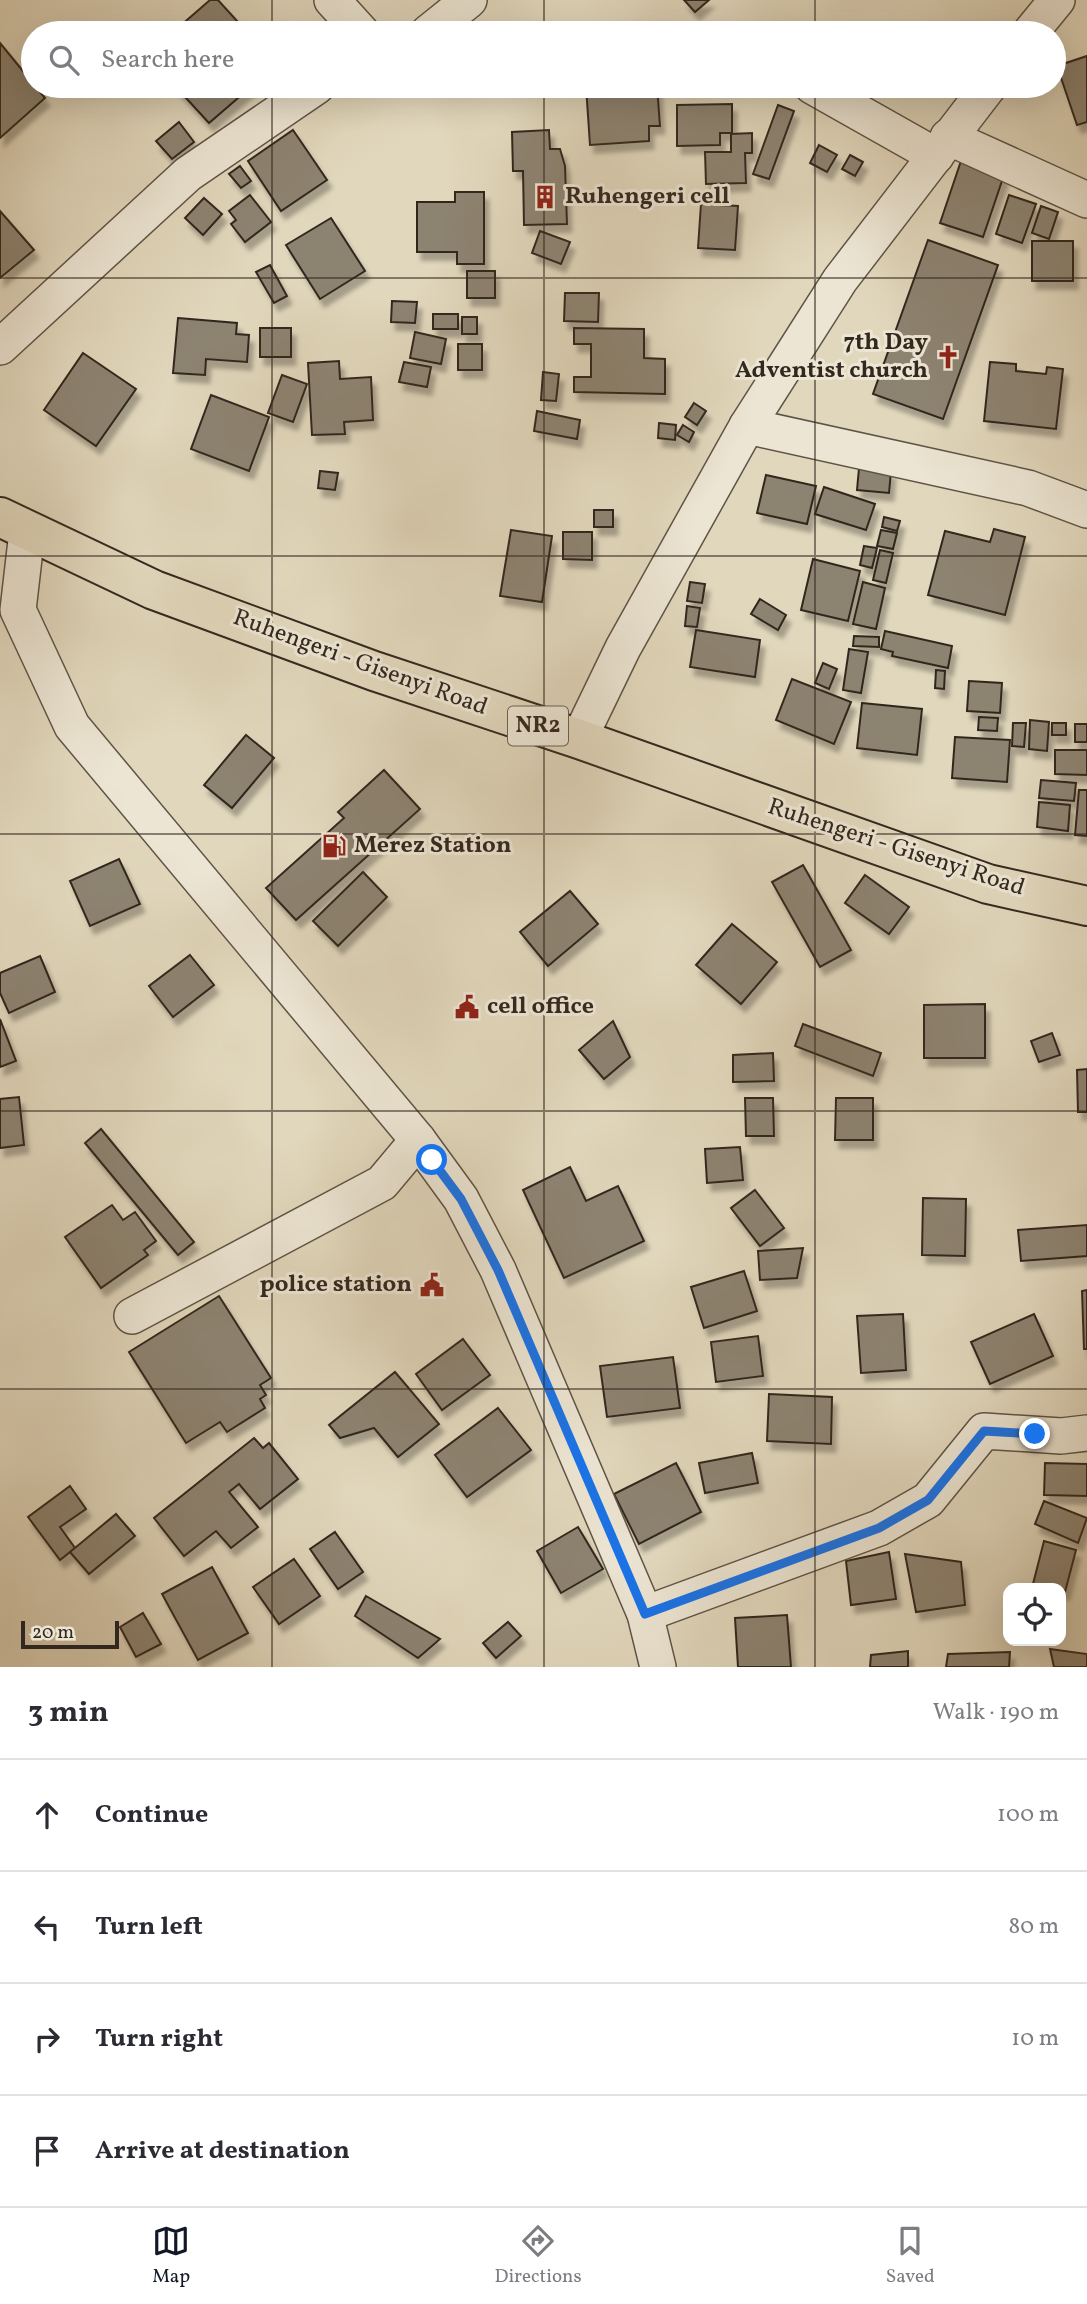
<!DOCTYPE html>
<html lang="en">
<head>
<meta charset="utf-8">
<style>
	:root { --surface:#fff; --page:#f7f7f7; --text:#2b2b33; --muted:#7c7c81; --line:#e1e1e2; --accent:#111827 }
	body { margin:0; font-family:Vollkorn,serif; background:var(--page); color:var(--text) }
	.controls { position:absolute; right:21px; bottom:21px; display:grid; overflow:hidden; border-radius:14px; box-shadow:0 7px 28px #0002 }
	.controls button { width:63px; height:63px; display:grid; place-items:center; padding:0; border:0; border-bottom:2px solid var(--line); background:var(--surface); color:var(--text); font:35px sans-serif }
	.scale { position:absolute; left:21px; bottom:18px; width:98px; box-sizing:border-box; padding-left:7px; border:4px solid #33281f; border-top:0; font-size:19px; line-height:24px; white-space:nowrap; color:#33281f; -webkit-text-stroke:5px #ece5d3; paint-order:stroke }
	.stop { position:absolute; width:21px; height:21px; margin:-16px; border:5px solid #1a73e8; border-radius:50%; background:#fff }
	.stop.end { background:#1a73e8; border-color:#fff; box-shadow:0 2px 7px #0008 }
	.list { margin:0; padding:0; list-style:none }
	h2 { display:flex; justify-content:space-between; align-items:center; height:91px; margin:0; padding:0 28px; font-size:30px }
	h2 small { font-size:23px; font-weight:400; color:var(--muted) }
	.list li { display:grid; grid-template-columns:46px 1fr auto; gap:21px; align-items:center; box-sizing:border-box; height:112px; padding:0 28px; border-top:2px solid var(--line) }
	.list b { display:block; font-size:26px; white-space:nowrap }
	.list em { font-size:23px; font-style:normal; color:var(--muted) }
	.icon { flex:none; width:38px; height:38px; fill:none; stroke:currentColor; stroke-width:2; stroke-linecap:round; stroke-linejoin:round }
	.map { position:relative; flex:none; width:1087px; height:1667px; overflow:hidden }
	.search { position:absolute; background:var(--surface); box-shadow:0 7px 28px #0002; left:21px; right:21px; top:21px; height:77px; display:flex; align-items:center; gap:18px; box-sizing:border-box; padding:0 24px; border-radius:38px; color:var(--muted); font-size:26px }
	.sheet { height:539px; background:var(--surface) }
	nav { display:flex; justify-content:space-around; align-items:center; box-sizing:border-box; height:98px; border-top:2px solid var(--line); background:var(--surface); font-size:19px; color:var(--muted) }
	nav a { display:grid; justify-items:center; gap:4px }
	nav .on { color:var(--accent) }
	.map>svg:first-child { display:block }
	.building { fill:#8d8371; stroke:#33281f; stroke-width:2; filter:url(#shadow) }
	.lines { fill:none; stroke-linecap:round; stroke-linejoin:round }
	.street-casing { stroke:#5e5446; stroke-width:38 }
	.highway-casing { stroke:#33281f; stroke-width:42 }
	.street { stroke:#ece5d3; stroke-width:35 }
	.highway { stroke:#e1d7bc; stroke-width:38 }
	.route { stroke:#1a73e8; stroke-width:9 }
	.grid { fill:none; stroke:#33281f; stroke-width:2; stroke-opacity:0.55 }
	.labels { text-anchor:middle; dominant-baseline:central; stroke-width:6; stroke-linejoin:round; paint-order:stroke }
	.shield { fill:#ece5d3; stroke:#6a6155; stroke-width:2 }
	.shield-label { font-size:23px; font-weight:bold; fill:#33281f }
	.poi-label { font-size:24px; font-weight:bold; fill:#33281f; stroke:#ece5d3; text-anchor:start }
	.street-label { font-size:24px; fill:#33281f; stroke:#ece5d3 }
</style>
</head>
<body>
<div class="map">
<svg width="1087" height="1667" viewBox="0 0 1087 1667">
	<defs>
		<filter id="shadow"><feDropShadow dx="4.5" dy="8" stdDeviation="2" flood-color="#0004"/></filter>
	</defs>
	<rect width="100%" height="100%" fill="#e1d7bc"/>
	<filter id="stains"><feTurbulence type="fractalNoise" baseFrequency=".00286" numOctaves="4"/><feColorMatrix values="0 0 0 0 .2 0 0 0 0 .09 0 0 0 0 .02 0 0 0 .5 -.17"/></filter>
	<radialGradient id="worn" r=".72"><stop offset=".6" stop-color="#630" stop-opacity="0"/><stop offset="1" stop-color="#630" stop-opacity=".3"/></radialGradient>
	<g class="building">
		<path d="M 210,0 L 218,0 L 248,33 L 172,33 Z"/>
		<path d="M 684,0 L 709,0 L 695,12 Z"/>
		<path d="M 0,43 L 45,98 L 0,138 Z"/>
		<path d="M 1087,56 L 1087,122 L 1077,125 L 1057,66 Z"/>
		<path d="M 175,86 L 252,86 L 209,123 Z"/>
		<path d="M 586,86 L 657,86 L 660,126 L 649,126 L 649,141 L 590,145 Z"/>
		<path d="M 732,104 L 732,133 L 720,133 L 720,145 L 677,146 L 677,105 Z"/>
		<path d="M 778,105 L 794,111 L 769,179 L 753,174 Z"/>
		<path d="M 179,122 L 194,142 L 172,159 L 156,141 Z"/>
		<path d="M 293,130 L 327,180 L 281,211 L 248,161 Z"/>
		<path d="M 549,130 L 550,149 L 560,149 L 565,166 L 567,224 L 524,225 L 523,171 L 513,171 L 512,132 Z"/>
		<path d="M 752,133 L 752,153 L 745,153 L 746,183 L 706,184 L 705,152 L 731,152 L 731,134 Z"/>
		<path d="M 819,145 L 837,155 L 827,172 L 810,163 Z"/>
		<path d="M 850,155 L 863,162 L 855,176 L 842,169 Z"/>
		<path d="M 961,161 L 1004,175 L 983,237 L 940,223 Z"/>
		<path d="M 240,166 L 251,181 L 241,188 L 229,174 Z"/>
		<path d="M 455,192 L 484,192 L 484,264 L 457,264 L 457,252 L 417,252 L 417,202 L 455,202 Z"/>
		<path d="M 250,195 L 271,222 L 245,242 L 231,224 L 236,220 L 229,211 Z"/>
		<path d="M 1009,195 L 1036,204 L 1022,243 L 996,234 Z"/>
		<path d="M 204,198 L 222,214 L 203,235 L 185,218 Z"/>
		<path d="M 701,204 L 738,206 L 735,250 L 698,248 Z"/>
		<path d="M 1041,206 L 1058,212 L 1049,239 L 1032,233 Z"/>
		<path d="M 0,211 L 34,250 L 0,278 Z"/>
		<path d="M 331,218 L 365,271 L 320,299 L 286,245 Z"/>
		<path d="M 540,231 L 570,242 L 561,264 L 532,253 Z"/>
		<path d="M 928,240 L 998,265 L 943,419 L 873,394 Z"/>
		<rect x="1032" y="241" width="41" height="40"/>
		<path d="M 270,265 L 287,296 L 274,303 L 256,272 Z"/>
		<rect x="467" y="271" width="28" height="27"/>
		<path d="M 565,293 L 599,293 L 598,322 L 564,321 Z"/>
		<path d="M 392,301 L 417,302 L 415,323 L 391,322 Z"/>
		<rect x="433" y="314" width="25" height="15"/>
		<rect x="462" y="317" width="15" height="17"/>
		<path d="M 178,318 L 237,323 L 236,334 L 249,335 L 247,362 L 206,359 L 205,375 L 173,373 Z"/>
		<rect x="260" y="328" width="31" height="29"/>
		<path d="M 574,328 L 644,329 L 644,358 L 665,359 L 665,394 L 574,392 L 574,377 L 591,377 L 591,344 L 574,344 Z"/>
		<path d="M 415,332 L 446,339 L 441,364 L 410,358 Z"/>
		<rect x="458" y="344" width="24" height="26"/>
		<path d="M 83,353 L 136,389 L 96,446 L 44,410 Z"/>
		<path d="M 339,361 L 340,379 L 371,377 L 373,420 L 344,422 L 345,434 L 312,435 L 308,363 Z"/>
		<path d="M 404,362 L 431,367 L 427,387 L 399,382 Z"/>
		<path d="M 990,362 L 1016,364 L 1016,371 L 1046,374 L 1047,367 L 1063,369 L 1056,429 L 984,421 Z"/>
		<path d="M 543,372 L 559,374 L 556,401 L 541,400 Z"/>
		<path d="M 282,375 L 307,384 L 293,422 L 268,413 Z"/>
		<path d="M 211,395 L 269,417 L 249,471 L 191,449 Z"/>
		<path d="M 694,403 L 706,411 L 697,425 L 685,417 Z"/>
		<path d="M 537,411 L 580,420 L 577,439 L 534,431 Z"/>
		<path d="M 659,423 L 676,425 L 675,440 L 658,438 Z"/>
		<path d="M 683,425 L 694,432 L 689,442 L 677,435 Z"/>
		<path d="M 859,468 L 891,471 L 889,493 L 857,490 Z"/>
		<path d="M 320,471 L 338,473 L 335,490 L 318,488 Z"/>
		<path d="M 766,475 L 816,486 L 807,524 L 757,513 Z"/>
		<path d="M 824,487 L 875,504 L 866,530 L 815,514 Z"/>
		<rect x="594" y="510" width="19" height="17"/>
		<path d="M 884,517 L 900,521 L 897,531 L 882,527 Z"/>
		<path d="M 994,529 L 1025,537 L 1005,615 L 928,595 L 945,531 L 990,542 Z"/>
		<path d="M 511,530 L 552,536 L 542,602 L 500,596 Z"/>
		<path d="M 881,530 L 897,533 L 893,549 L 877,546 Z"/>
		<path d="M 563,532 L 592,532 L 592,560 L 563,559 Z"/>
		<path d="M 864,546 L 877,548 L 872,568 L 860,565 Z"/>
		<path d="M 880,550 L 893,553 L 886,583 L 873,580 Z"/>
		<path d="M 813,559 L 860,571 L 848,621 L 801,610 Z"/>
		<path d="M 690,582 L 705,584 L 702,603 L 687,601 Z"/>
		<path d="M 863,582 L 885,588 L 876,629 L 853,624 Z"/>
		<path d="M 760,599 L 786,615 L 778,630 L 751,614 Z"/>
		<path d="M 687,606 L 700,608 L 697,627 L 685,626 Z"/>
		<path d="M 696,630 L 760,640 L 755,677 L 690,667 Z"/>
		<path d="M 885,631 L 952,646 L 948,668 L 892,656 L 893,652 L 881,649 Z"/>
		<path d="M 854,636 L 879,637 L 879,647 L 853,646 Z"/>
		<path d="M 849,649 L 868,652 L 861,693 L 843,690 Z"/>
		<path d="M 823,663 L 837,669 L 829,689 L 815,683 Z"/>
		<path d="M 936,670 L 945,671 L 944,689 L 935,688 Z"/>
		<path d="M 792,679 L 851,702 L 834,744 L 776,720 Z"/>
		<path d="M 969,681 L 1002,683 L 1000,713 L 967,711 Z"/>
		<path d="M 862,703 L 922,709 L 917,755 L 857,748 Z"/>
		<path d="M 979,717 L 998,718 L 997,731 L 978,730 Z"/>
		<path d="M 1030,720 L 1049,722 L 1047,751 L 1029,749 Z"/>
		<path d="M 1013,723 L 1026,723 L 1024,747 L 1012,746 Z"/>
		<rect x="1052" y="723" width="14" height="12"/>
		<rect x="1075" y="724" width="12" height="18"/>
		<path d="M 246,735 L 274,758 L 232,808 L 204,785 Z"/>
		<path d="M 955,737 L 1010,740 L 1007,782 L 952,778 Z"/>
		<path d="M 1055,750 L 1087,750 L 1087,775 L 1055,774 Z"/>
		<path d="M 384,770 L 420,809 L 296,920 L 266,888 L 344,818 L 338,812 Z"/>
		<path d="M 1041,780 L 1076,783 L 1074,801 L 1039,798 Z"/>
		<path d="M 1079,790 L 1087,790 L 1087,836 L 1075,835 Z"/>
		<path d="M 1039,802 L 1070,805 L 1068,831 L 1037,827 Z"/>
		<path d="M 119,859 L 140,904 L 90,926 L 70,881 Z"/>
		<path d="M 803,865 L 851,950 L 820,967 L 772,882 Z"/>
		<path d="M 363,872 L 387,897 L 338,946 L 313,921 Z"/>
		<path d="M 865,875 L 909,907 L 889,934 L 845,903 Z"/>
		<path d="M 570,891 L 598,924 L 548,966 L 520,932 Z"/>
		<path d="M 732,924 L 777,962 L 741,1004 L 696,965 Z"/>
		<path d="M 190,955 L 214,985 L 173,1017 L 149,986 Z"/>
		<path d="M 40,956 L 55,992 L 9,1013 L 0,993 L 0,973 Z"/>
		<path d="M 985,1004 L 985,1058 L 924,1058 L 924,1005 Z"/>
		<path d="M 0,1019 L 16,1061 L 0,1067 Z"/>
		<path d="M 613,1021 L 630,1057 L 604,1079 L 579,1050 Z"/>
		<path d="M 803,1024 L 881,1053 L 873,1076 L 795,1046 Z"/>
		<path d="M 1052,1033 L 1060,1055 L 1039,1062 L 1031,1041 Z"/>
		<path d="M 773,1053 L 774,1081 L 733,1082 L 733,1055 Z"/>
		<path d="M 1087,1069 L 1087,1112 L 1078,1112 L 1077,1070 Z"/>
		<path d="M 19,1097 L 24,1145 L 0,1148 L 0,1099 Z"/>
		<path d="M 745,1098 L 773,1098 L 774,1136 L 746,1136 Z"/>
		<path d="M 836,1098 L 873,1098 L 873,1140 L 835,1140 Z"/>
		<path d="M 101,1129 L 194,1242 L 178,1255 L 85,1143 Z"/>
		<path d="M 740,1147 L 743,1180 L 707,1183 L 705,1149 Z"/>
		<path d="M 570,1167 L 586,1201 L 618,1186 L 644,1241 L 564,1278 L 523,1190 Z"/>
		<path d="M 755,1190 L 784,1228 L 760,1246 L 731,1208 Z"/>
		<path d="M 923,1198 L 966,1199 L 965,1256 L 922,1255 Z"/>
		<path d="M 112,1205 L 123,1220 L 135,1212 L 156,1241 L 144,1250 L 148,1255 L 101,1288 L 65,1237 Z"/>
		<path d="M 1087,1225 L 1087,1256 L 1021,1261 L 1018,1230 Z"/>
		<path d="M 803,1248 L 797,1278 L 760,1280 L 758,1251 Z"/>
		<path d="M 744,1271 L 757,1311 L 704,1328 L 691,1287 Z"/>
		<path d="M 1087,1290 L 1087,1349 L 1084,1349 L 1082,1291 Z"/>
		<path d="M 219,1296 L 271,1378 L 260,1385 L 266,1395 L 260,1399 L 265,1408 L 227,1432 L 220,1422 L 186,1443 L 129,1352 Z"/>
		<path d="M 903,1314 L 906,1370 L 861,1373 L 857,1316 Z"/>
		<path d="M 1034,1314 L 1053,1356 L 990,1384 L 971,1342 Z"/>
		<path d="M 758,1336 L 763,1376 L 716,1382 L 711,1342 Z"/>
		<path d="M 463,1339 L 490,1375 L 442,1410 L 416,1374 Z"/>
		<path d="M 673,1357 L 680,1408 L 607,1417 L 600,1366 Z"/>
		<path d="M 395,1372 L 439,1424 L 398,1457 L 374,1428 L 340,1438 L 329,1425 Z"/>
		<path d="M 769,1394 L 832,1397 L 831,1444 L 767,1441 Z"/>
		<path d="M 498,1408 L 531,1450 L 467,1497 L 435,1455 Z"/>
		<path d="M 254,1438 L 263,1448 L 269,1443 L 298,1479 L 260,1509 L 239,1484 L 229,1492 L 258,1527 L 231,1548 L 216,1531 L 184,1556 L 154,1518 Z"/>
		<path d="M 752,1453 L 758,1483 L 705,1493 L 699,1463 Z"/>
		<path d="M 676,1463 L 701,1512 L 639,1544 L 614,1494 Z"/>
		<path d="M 1045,1463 L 1087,1464 L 1087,1496 L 1044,1495 Z"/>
		<path d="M 70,1486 L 86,1509 L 60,1527 L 75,1548 L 60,1560 L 28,1517 Z"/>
		<path d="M 1044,1501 L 1087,1518 L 1078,1543 L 1035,1524 Z"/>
		<path d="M 116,1514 L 135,1536 L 89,1574 L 70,1552 Z"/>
		<path d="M 578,1527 L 603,1569 L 561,1593 L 537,1551 Z"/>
		<path d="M 335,1532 L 363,1572 L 338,1589 L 310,1549 Z"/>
		<path d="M 1044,1541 L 1076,1550 L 1065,1592 L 1061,1591 L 1061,1588 L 1033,1584 Z"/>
		<path d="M 889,1552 L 896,1599 L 851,1605 L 846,1561 Z"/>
		<path d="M 905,1554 L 961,1562 L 965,1605 L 916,1612 Z"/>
		<path d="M 294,1559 L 320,1596 L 279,1624 L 253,1587 Z"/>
		<path d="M 212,1567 L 248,1633 L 198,1660 L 162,1594 Z"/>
		<path d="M 366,1596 L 440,1639 L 418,1658 L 355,1616 Z"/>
		<path d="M 143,1613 L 161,1644 L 136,1657 L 120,1627 Z"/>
		<path d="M 787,1615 L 791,1667 L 738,1667 L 735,1618 Z"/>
		<path d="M 508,1622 L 521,1636 L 496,1658 L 483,1643 Z"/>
		<path d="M 1050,1649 L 1087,1654 L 1087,1667 L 1054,1667 Z"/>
		<path d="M 908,1651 L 908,1667 L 870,1667 L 871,1655 Z"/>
		<path d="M 1010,1652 L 1009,1667 L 946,1667 L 948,1654 Z"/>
	</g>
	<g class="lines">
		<g class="street-casing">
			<g id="street">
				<path d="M 332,0 L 362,33"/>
				<path d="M 428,33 L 469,0"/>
				<path d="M 1030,33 L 1057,0"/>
				<path d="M 812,86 L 936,156"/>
				<path d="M 948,137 L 1087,200"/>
				<path d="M 0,347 L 188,174 L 317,86"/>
				<path d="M 747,426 L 1028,488 L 1087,510"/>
				<path d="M 27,532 L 18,610 L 72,726 L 418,1140"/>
				<path d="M 579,739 L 623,648 L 747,426 L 840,280 L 989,86"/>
				<path d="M 132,1316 L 382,1183 L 418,1140 L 461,1199 L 498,1270 L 645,1614 L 658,1667"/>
				<path d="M 645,1614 L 879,1528 L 928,1500 L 984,1431 L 1061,1436 L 1087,1433"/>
			</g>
		</g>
		<g class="highway-casing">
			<path id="highway" d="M 0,517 L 154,590 L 374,671 L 579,739 L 988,884 L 1087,906"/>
		</g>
		<use href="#street" class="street"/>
		<use href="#highway" class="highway"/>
	</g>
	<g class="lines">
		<path class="route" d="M 432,1160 L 461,1199 L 498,1270 L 645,1614 L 879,1528 L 928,1500 L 984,1431 L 1035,1434"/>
	</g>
	<path class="grid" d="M 272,0 L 272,33M 544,0 L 544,33M 815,0 L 815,33M 272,86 L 272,1667M 544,86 L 544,1667M 815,86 L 815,1667M 0,278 L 1087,278M 0,556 L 1087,556M 0,834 L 1087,834M 0,1111 L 1087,1111M 0,1389 L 1087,1389"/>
	<defs>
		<g id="building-bare" transform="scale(1.89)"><path d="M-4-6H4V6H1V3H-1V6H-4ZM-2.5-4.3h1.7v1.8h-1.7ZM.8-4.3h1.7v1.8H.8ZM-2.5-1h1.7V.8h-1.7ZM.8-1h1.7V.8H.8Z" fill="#8f2418" stroke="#ece5d3" stroke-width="2.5" paint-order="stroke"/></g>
		<g id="church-bare" transform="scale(1.89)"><path d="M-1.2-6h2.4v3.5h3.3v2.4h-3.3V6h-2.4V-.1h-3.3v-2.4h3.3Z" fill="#8f2418" stroke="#ece5d3" stroke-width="2.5" paint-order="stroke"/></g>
		<g id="fuel-bare" transform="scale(1.89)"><path d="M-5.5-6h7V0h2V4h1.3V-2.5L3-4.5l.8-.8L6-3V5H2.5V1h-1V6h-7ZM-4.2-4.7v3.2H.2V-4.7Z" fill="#8f2418" stroke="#ece5d3" stroke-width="2.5" paint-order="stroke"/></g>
		<g id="civic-bare" transform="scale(1.89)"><path d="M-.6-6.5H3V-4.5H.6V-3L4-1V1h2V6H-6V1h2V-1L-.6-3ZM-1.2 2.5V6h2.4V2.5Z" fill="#8f2418" stroke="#ece5d3" stroke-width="2.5" paint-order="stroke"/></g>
	</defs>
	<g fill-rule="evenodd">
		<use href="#building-bare" x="545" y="197"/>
		<use href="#church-bare" x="948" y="357"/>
		<use href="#fuel-bare" x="334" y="846"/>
		<use href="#civic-bare" x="467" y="1007"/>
		<use href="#civic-bare" x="432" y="1285"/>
	</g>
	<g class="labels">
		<rect class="shield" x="508" y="706.5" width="60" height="39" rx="5"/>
		<g class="shield-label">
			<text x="538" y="726">NR2</text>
		</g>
		<g class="poi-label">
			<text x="565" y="197">Ruhengeri cell</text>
			<text x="928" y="343" text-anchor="end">7th Day<tspan x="928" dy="28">Adventist church</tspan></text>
			<text x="354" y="846">Merez Station</text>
			<text x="487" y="1007">cell office</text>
			<text x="412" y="1285" text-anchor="end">police station</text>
		</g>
		<g class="street-label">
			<text transform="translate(360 663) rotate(20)">Ruhengeri - Gisenyi Road</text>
			<text transform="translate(896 848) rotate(18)">Ruhengeri - Gisenyi Road</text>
		</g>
	</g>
	<rect width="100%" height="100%" filter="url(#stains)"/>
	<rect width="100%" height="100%" fill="url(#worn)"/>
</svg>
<div class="controls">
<button><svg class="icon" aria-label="locate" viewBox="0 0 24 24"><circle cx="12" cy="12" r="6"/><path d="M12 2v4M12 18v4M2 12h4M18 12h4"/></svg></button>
</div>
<div class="scale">20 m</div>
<div class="stop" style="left:432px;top:1160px"></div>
<div class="stop end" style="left:1035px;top:1434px"></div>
<div class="search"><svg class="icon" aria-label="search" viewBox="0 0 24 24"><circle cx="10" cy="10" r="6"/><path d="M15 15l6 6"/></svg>Search here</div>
</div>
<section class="sheet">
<h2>3 min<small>Walk · 190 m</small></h2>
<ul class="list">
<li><svg class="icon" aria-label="ahead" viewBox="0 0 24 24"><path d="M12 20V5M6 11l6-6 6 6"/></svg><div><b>Continue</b></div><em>100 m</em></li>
<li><svg class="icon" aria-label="left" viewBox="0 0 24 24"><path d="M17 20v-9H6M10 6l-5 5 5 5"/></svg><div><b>Turn left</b></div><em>80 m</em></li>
<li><svg class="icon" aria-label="right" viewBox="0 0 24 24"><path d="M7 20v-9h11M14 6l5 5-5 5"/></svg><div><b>Turn right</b></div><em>10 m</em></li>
<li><svg class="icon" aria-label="arrive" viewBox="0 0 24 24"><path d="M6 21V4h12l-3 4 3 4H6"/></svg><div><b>Arrive at destination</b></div></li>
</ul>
</section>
<nav>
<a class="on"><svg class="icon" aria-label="map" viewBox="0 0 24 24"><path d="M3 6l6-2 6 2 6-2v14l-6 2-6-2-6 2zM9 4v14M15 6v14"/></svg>Map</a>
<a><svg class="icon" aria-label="directions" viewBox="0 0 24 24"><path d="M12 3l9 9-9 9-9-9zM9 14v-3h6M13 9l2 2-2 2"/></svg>Directions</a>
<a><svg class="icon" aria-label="saved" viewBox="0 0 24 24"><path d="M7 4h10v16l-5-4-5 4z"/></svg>Saved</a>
</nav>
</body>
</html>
